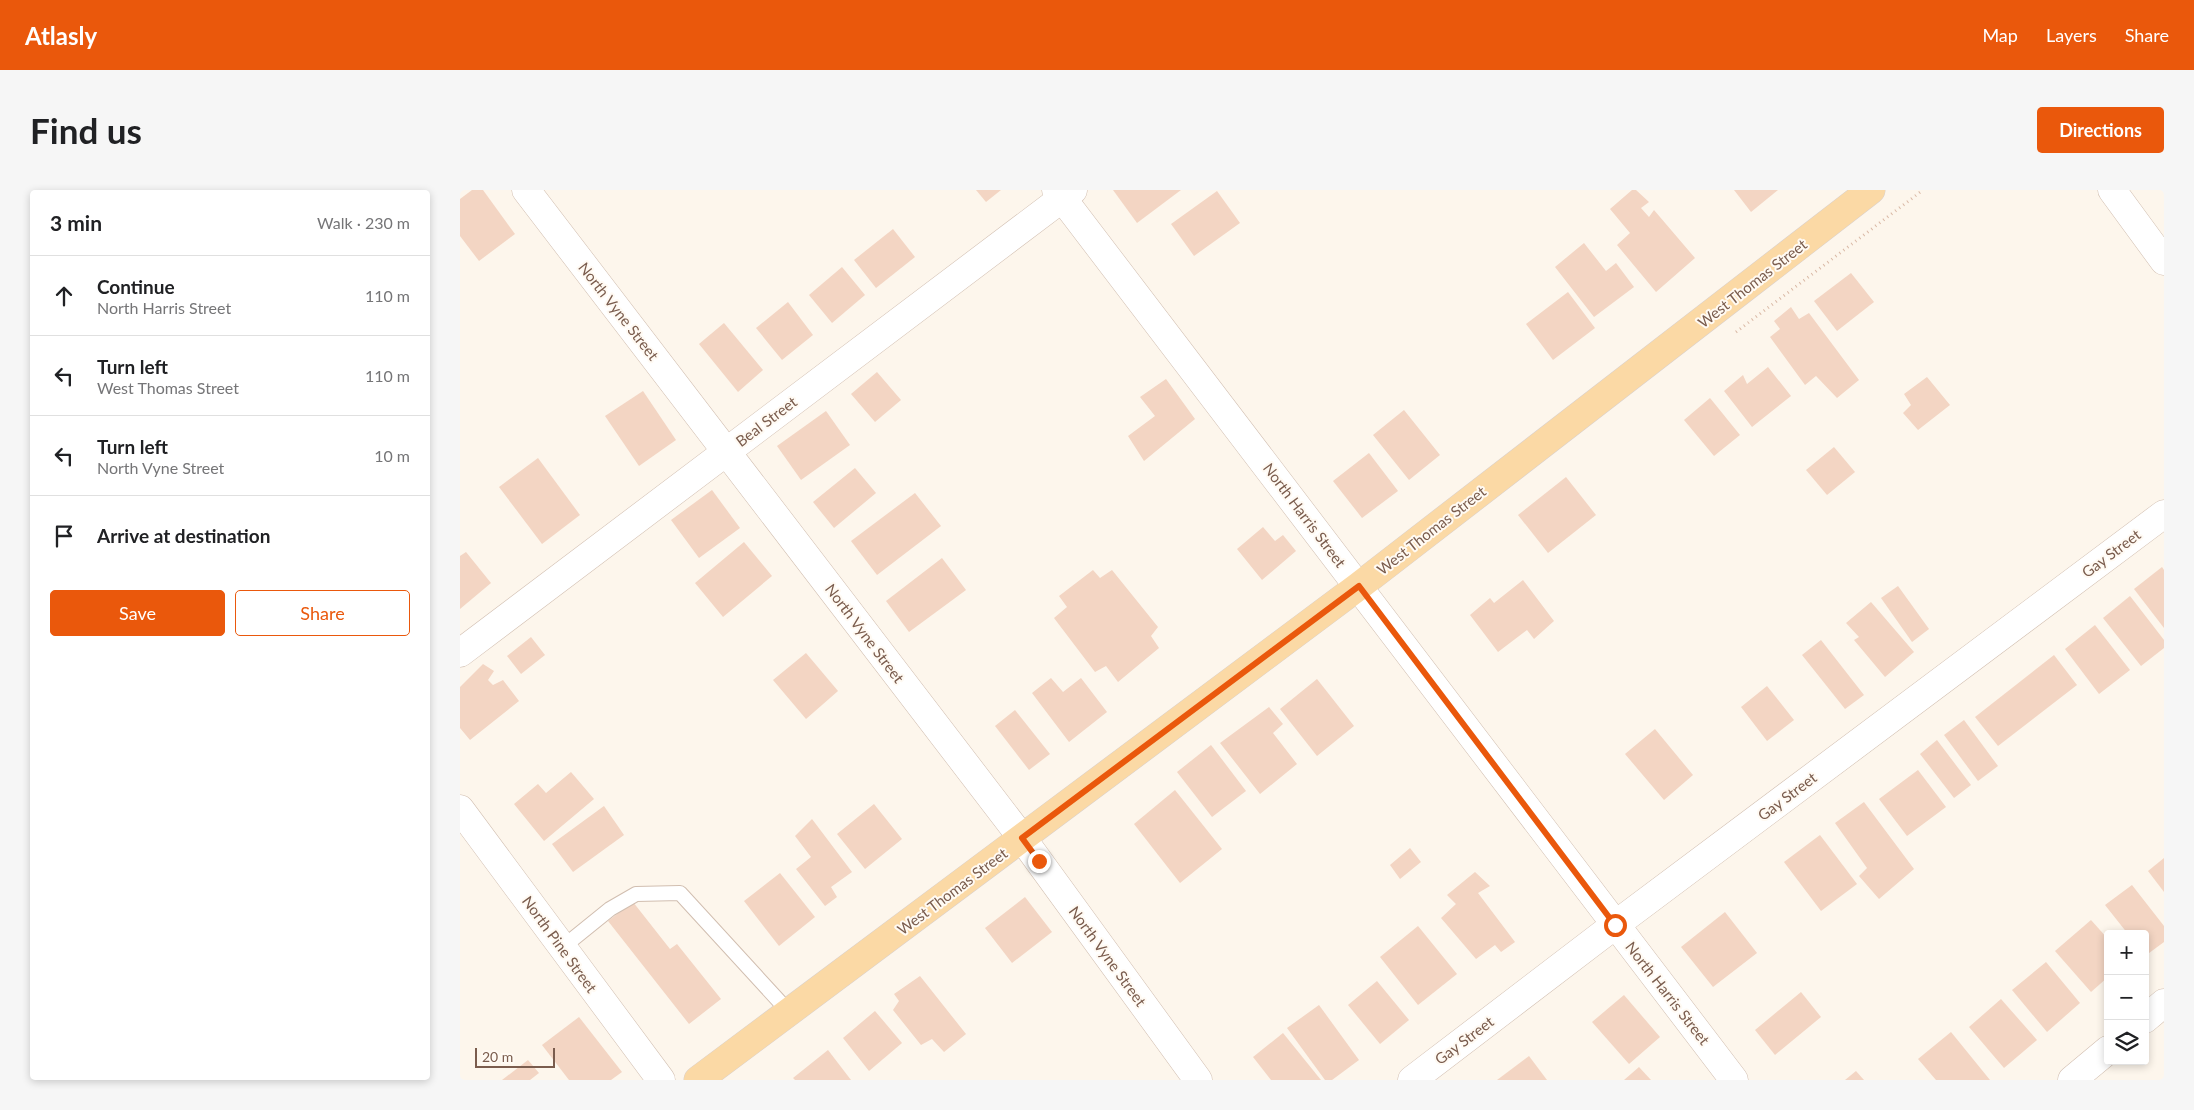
<!DOCTYPE html>
<html lang="en">
<head>
<meta charset="utf-8">
<style>
	:root { --surface:#fff; --page:#f6f6f6; --text:#202124; --muted:#757577; --line:#e0e0e0; --accent:#ea580c }
	body { margin:0; font-family:Lato,sans-serif; background:var(--page); color:var(--text) }
	.controls { position:absolute; right:15px; bottom:15px; display:grid; overflow:hidden; border-radius:5px; box-shadow:0 2px 8px #0003 }
	.controls button { width:45px; height:45px; display:grid; place-items:center; padding:0; border:0; border-bottom:1px solid var(--line); background:var(--surface); color:var(--text); font:25px sans-serif }
	.scale { position:absolute; left:15px; bottom:12px; width:80px; box-sizing:border-box; padding-left:5px; border:2px solid #7a5c4d; border-top:0; font-size:14px; line-height:18px; white-space:nowrap; color:#7a5c4d; -webkit-text-stroke:4px #fffaf3; paint-order:stroke }
	.stop { position:absolute; width:15px; height:15px; margin:-11px; border:4px solid #ea580c; border-radius:50%; background:#fff }
	.stop.end { background:#ea580c; border-color:#fff; box-shadow:0 1px 5px #0008 }
	.list { margin:0; padding:0; list-style:none }
	h2 { display:flex; justify-content:space-between; align-items:center; height:65px; margin:0; padding:0 20px; font-size:21px }
	h2 small { font-size:16px; font-weight:400; color:var(--muted) }
	.list li { display:grid; grid-template-columns:32px 1fr auto; gap:15px; align-items:center; box-sizing:border-box; height:80px; padding:0 20px; border-top:1px solid var(--line) }
	.list b { display:block; font-size:19px; white-space:nowrap }
	.list p { margin:0; font-size:16px; white-space:nowrap; color:var(--muted) }
	.list em { font-size:16px; font-style:normal; color:var(--muted) }
	.actions { display:flex; gap:10px; padding:15px 20px }
	.actions a { flex:1; padding:11px 0; border:1px solid var(--accent); border-radius:5px; text-align:center; font-size:18px; color:var(--accent) }
	.actions .main { background:var(--accent); color:#fff }
	.icon { flex:none; width:28px; height:28px; fill:none; stroke:currentColor; stroke-width:2; stroke-linecap:round; stroke-linejoin:round }
	.map { position:relative; flex:none; width:1704px; height:890px; overflow:hidden; border-radius:5px }
	header { display:flex; align-items:center; gap:30px; box-sizing:border-box; height:70px; padding:0 25px; background:var(--accent); color:#fff }
	header strong { font-size:24px }
	nav { display:flex; gap:28px; margin-inline-start:auto; font-size:18px }
	.intro { display:flex; align-items:center; justify-content:space-between; box-sizing:border-box; height:120px; padding:0 30px }
	h1 { margin:0; font-size:35px }
	.button { padding:12px 22px; border-radius:5px; background:var(--accent); color:#fff; font-size:18px; font-weight:700 }
	main { display:flex; gap:30px; padding:0 30px }
	aside { flex:1; background:var(--surface); border-radius:5px; box-shadow:0 2px 8px #0003 }
	.map>svg:first-child { display:block }
	.building { fill:#f3d5c3 }
	.lines { fill:none; stroke-linecap:round; stroke-linejoin:round }
	.lane-casing { stroke:#d1beb0; stroke-width:16 }
	.street-casing { stroke:#d1beb0; stroke-width:29 }
	.primary-casing { stroke:#dad1cd; stroke-width:29 }
	.path { stroke:#d9b8a5; stroke-width:3; stroke-dasharray:1 4; stroke-linecap:butt }
	.lane { stroke:#fff; stroke-width:14 }
	.street { stroke:#fff; stroke-width:28 }
	.primary { stroke:#fbd9a5; stroke-width:28 }
	.route { stroke:#ea580c; stroke-width:6 }
	.labels { text-anchor:middle; dominant-baseline:central; stroke-width:4; stroke-linejoin:round; paint-order:stroke }
	.street-label { font-size:15px; fill:#7a5c4d; stroke:#fffaf3 }
</style>
</head>
<body>
<header>
<strong>Atlasly</strong>
<nav><a>Map</a><a>Layers</a><a>Share</a></nav>
</header>
<div class="intro"><h1>Find us</h1><a class="button">Directions</a></div>
<main>
<aside>
<h2>3 min<small>Walk · 230 m</small></h2>
<ul class="list">
<li><svg class="icon" aria-label="ahead" viewBox="0 0 24 24"><path d="M12 20V5M6 11l6-6 6 6"/></svg><div><b>Continue</b><p>North Harris Street</p></div><em>110 m</em></li>
<li><svg class="icon" aria-label="left" viewBox="0 0 24 24"><path d="M17 20v-9H6M10 6l-5 5 5 5"/></svg><div><b>Turn left</b><p>West Thomas Street</p></div><em>110 m</em></li>
<li><svg class="icon" aria-label="left" viewBox="0 0 24 24"><path d="M17 20v-9H6M10 6l-5 5 5 5"/></svg><div><b>Turn left</b><p>North Vyne Street</p></div><em>10 m</em></li>
<li><svg class="icon" aria-label="arrive" viewBox="0 0 24 24"><path d="M6 21V4h12l-3 4 3 4H6"/></svg><div><b>Arrive at destination</b></div></li>
</ul>
<div class="actions"><a class="main">Save</a><a>Share</a></div>
</aside>
<div class="map">
<svg width="1704" height="890" viewBox="0 0 1704 890">
	<rect width="100%" height="100%" fill="#fdf6ec"/>
	<g class="building">
		<path d="M 12,0 L 23,0 L 55,44 L 19,71 L 0,46 L 0,9 Z"/>
		<path d="M 516,0 L 541,0 L 526,12 Z"/>
		<path d="M 653,0 L 721,0 L 677,33 Z"/>
		<path d="M 1172,0 L 1176,0 L 1189,12 L 1181,18 L 1189,27 L 1194,20 L 1235,68 L 1196,102 L 1157,55 L 1170,43 L 1150,19 Z"/>
		<path d="M 1274,0 L 1318,0 L 1291,22 Z"/>
		<path d="M 757,1 L 780,33 L 734,66 L 711,34 Z"/>
		<path d="M 433,39 L 455,67 L 416,98 L 394,70 Z"/>
		<path d="M 1124,53 L 1146,81 L 1156,73 L 1174,97 L 1134,127 L 1095,77 Z"/>
		<path d="M 382,77 L 405,105 L 372,133 L 349,105 Z"/>
		<path d="M 1391,83 L 1414,112 L 1377,141 L 1354,111 Z"/>
		<path d="M 1108,102 L 1135,138 L 1093,170 L 1066,134 Z"/>
		<path d="M 328,112 L 353,145 L 322,170 L 296,138 Z"/>
		<path d="M 1331,117 L 1339,129 L 1349,123 L 1399,190 L 1377,208 L 1356,186 L 1345,195 L 1310,147 L 1320,139 L 1314,131 Z"/>
		<path d="M 264,133 L 303,180 L 278,202 L 239,154 Z"/>
		<path d="M 1308,177 L 1331,206 L 1292,237 L 1264,201 L 1283,185 L 1287,194 Z"/>
		<path d="M 417,182 L 441,210 L 415,232 L 391,204 Z"/>
		<path d="M 1467,187 L 1490,215 L 1458,240 L 1443,223 L 1451,215 L 1444,204 Z"/>
		<path d="M 706,189 L 735,229 L 684,271 L 668,246 L 695,226 L 680,207 Z"/>
		<path d="M 183,201 L 216,250 L 179,276 L 145,226 Z"/>
		<path d="M 1250,208 L 1280,245 L 1254,266 L 1224,230 Z"/>
		<path d="M 944,220 L 980,265 L 949,290 L 913,245 Z"/>
		<path d="M 366,221 L 390,255 L 341,290 L 317,256 Z"/>
		<path d="M 1374,257 L 1395,282 L 1367,305 L 1346,280 Z"/>
		<path d="M 909,263 L 938,301 L 902,328 L 873,291 Z"/>
		<path d="M 78,268 L 120,325 L 82,354 L 39,297 Z"/>
		<path d="M 395,278 L 416,303 L 374,338 L 353,312 Z"/>
		<path d="M 1106,287 L 1136,325 L 1088,363 L 1058,325 Z"/>
		<path d="M 252,300 L 280,338 L 239,368 L 211,330 Z"/>
		<path d="M 455,303 L 481,336 L 417,385 L 391,351 Z"/>
		<path d="M 803,337 L 815,351 L 823,345 L 836,361 L 802,390 L 777,359 Z"/>
		<path d="M 284,352 L 312,386 L 263,427 L 235,393 Z"/>
		<path d="M 6,362 L 31,393 L 0,419 L 0,366 Z"/>
		<path d="M 482,368 L 506,400 L 449,442 L 426,411 Z"/>
		<path d="M 1702,377 L 1704,380 L 1704,438 L 1674,399 Z"/>
		<path d="M 633,380 L 640,388 L 652,380 L 698,437 L 691,446 L 699,458 L 658,492 L 646,476 L 635,482 L 594,428 L 607,417 L 599,406 Z"/>
		<path d="M 1063,390 L 1094,431 L 1074,449 L 1067,440 L 1038,462 L 1010,425 L 1030,408 L 1034,413 Z"/>
		<path d="M 1438,396 L 1469,439 L 1452,452 L 1421,408 Z"/>
		<path d="M 1670,406 L 1704,450 L 1704,458 L 1681,476 L 1643,428 Z"/>
		<path d="M 1411,412 L 1454,462 L 1425,487 L 1394,450 L 1399,447 L 1386,433 Z"/>
		<path d="M 1635,435 L 1670,480 L 1639,504 L 1605,459 Z"/>
		<path d="M 71,447 L 85,465 L 61,484 L 47,466 Z"/>
		<path d="M 1361,450 L 1404,505 L 1385,519 L 1342,465 Z"/>
		<path d="M 346,463 L 378,501 L 346,529 L 313,490 Z"/>
		<path d="M 1594,465 L 1617,495 L 1538,556 L 1515,527 Z"/>
		<path d="M 23,474 L 34,481 L 28,490 L 33,495 L 43,490 L 59,511 L 10,550 L 0,538 L 0,497 Z"/>
		<path d="M 591,488 L 603,502 L 621,488 L 647,522 L 609,552 L 572,503 Z"/>
		<path d="M 857,489 L 894,536 L 857,566 L 820,519 Z"/>
		<path d="M 1307,496 L 1334,530 L 1307,551 L 1281,517 Z"/>
		<path d="M 809,517 L 823,534 L 813,543 L 837,574 L 800,604 L 760,553 Z"/>
		<path d="M 555,520 L 590,564 L 569,580 L 535,536 Z"/>
		<path d="M 1504,530 L 1538,576 L 1518,591 L 1484,545 Z"/>
		<path d="M 1195,539 L 1233,585 L 1204,610 L 1165,564 Z"/>
		<path d="M 1477,550 L 1511,595 L 1494,608 L 1460,564 Z"/>
		<path d="M 751,555 L 786,601 L 752,627 L 717,582 Z"/>
		<path d="M 1458,580 L 1486,617 L 1447,646 L 1419,609 Z"/>
		<path d="M 111,582 L 134,609 L 84,651 L 54,614 L 78,594 L 86,603 Z"/>
		<path d="M 715,600 L 762,659 L 720,693 L 674,634 Z"/>
		<path d="M 1404,612 L 1454,679 L 1419,709 L 1399,686 L 1407,678 L 1375,633 Z"/>
		<path d="M 414,614 L 442,649 L 405,679 L 377,644 Z"/>
		<path d="M 144,616 L 164,645 L 113,682 L 92,654 Z"/>
		<path d="M 352,629 L 392,682 L 371,697 L 377,707 L 365,716 L 336,679 L 351,667 L 335,646 Z"/>
		<path d="M 1360,645 L 1397,694 L 1361,721 L 1324,672 Z"/>
		<path d="M 950,658 L 961,672 L 940,689 L 930,675 Z"/>
		<path d="M 1704,668 L 1704,702 L 1688,681 Z"/>
		<path d="M 1015,682 L 1030,696 L 1018,703 L 1055,752 L 1041,762 L 1035,755 L 1016,769 L 981,728 L 996,714 L 987,705 Z"/>
		<path d="M 320,683 L 355,727 L 319,756 L 284,711 Z"/>
		<path d="M 1672,695 L 1704,736 L 1704,752 L 1685,766 L 1685,744 L 1668,744 L 1645,715 Z"/>
		<path d="M 565,707 L 592,742 L 552,773 L 525,738 Z"/>
		<path d="M 173,712 L 210,759 L 217,754 L 261,809 L 229,834 L 148,731 Z"/>
		<path d="M 1265,722 L 1297,763 L 1253,797 L 1221,757 Z"/>
		<path d="M 1631,730 L 1648,749 L 1648,787 L 1631,802 L 1595,761 Z"/>
		<path d="M 958,736 L 997,784 L 958,815 L 920,767 Z"/>
		<path d="M 1586,772 L 1620,813 L 1587,842 L 1552,800 Z"/>
		<path d="M 460,786 L 506,844 L 484,862 L 472,849 L 461,855 L 433,820 L 439,811 L 434,804 Z"/>
		<path d="M 917,791 L 949,830 L 920,854 L 888,815 Z"/>
		<path d="M 1341,802 L 1361,827 L 1315,865 L 1295,840 Z"/>
		<path d="M 1164,805 L 1200,847 L 1169,874 L 1132,832 Z"/>
		<path d="M 1541,809 L 1577,850 L 1544,878 L 1509,837 Z"/>
		<path d="M 859,815 L 899,870 L 872,890 L 865,890 L 827,838 Z"/>
		<path d="M 415,821 L 442,853 L 409,881 L 383,848 Z"/>
		<path d="M 119,827 L 162,882 L 151,890 L 109,890 L 82,855 Z"/>
		<path d="M 1491,842 L 1530,890 L 1476,890 L 1458,869 Z"/>
		<path d="M 823,843 L 861,890 L 811,890 L 793,867 Z"/>
		<path d="M 368,860 L 391,890 L 335,890 L 333,888 Z"/>
		<path d="M 1069,866 L 1087,890 L 1037,890 Z"/>
		<path d="M 68,870 L 79,883 L 70,890 L 42,890 Z"/>
		<path d="M 1179,877 L 1191,890 L 1164,890 Z"/>
		<path d="M 1396,881 L 1404,890 L 1385,890 Z"/>
	</g>
	<g class="lines">
		<g class="lane-casing">
			<path id="lane" d="M 103,757 L 150,719 L 176,704 L 220,703 L 329,822"/>
		</g>
		<g class="street-casing">
			<g id="street">
				<path d="M 66,0 L 562,648 L 738,890"/>
				<path d="M 596,0 L 1274,890"/>
				<path d="M 1652,0 L 1704,71"/>
				<path d="M 0,463 L 613,0"/>
				<path d="M 0,619 L 201,890"/>
				<path d="M 1685,829 L 1704,813"/>
				<path d="M 952,890 L 1155,735 L 1704,324"/>
				<path d="M 1612,890 L 1648,860"/>
			</g>
		</g>
		<g class="primary-casing">
			<path id="primary" d="M 238,890 L 899,396 L 1411,0"/>
		</g>
		<path class="path" d="M 1276,142 L 1463,0"/>
		<use href="#lane" class="lane"/>
		<use href="#street" class="street"/>
		<use href="#primary" class="primary"/>
	</g>
	<g class="lines">
		<path class="route" d="M 579,671 L 562,648 L 899,396 L 1155,735"/>
	</g>
	<g class="labels">
		<g class="street-label">
			<text transform="translate(1292 93) rotate(-38)">West Thomas Street</text>
			<text transform="translate(159 121) rotate(52)">North Vyne Street</text>
			<text transform="translate(306 231) rotate(-37)">Beal Street</text>
			<text transform="translate(845 325) rotate(53)">North Harris Street</text>
			<text transform="translate(971 340) rotate(-38)">West Thomas Street</text>
			<text transform="translate(1651 363) rotate(-37)">Gay Street</text>
			<text transform="translate(405 443) rotate(53)">North Vyne Street</text>
			<text transform="translate(1327 606) rotate(-37)">Gay Street</text>
			<text transform="translate(492 701) rotate(-37)">West Thomas Street</text>
			<text transform="translate(100 754) rotate(54)">North Pine Street</text>
			<text transform="translate(648 766) rotate(54)">North Vyne Street</text>
			<text transform="translate(1208 803) rotate(52)">North Harris Street</text>
			<text transform="translate(1004 850) rotate(-37)">Gay Street</text>
		</g>
	</g>
</svg>
<div class="controls">
<button>+</button>
<button>−</button>
<button><svg class="icon" aria-label="layers" viewBox="0 0 24 24"><path d="M12 4l9 5-9 5-9-5zM3 14l9 5 9-5"/></svg></button>
</div>
<div class="scale">20 m</div>
<div class="stop" style="left:1155px;top:735px"></div>
<div class="stop end" style="left:579px;top:671px"></div>
</div>
</main>
</body>
</html>
